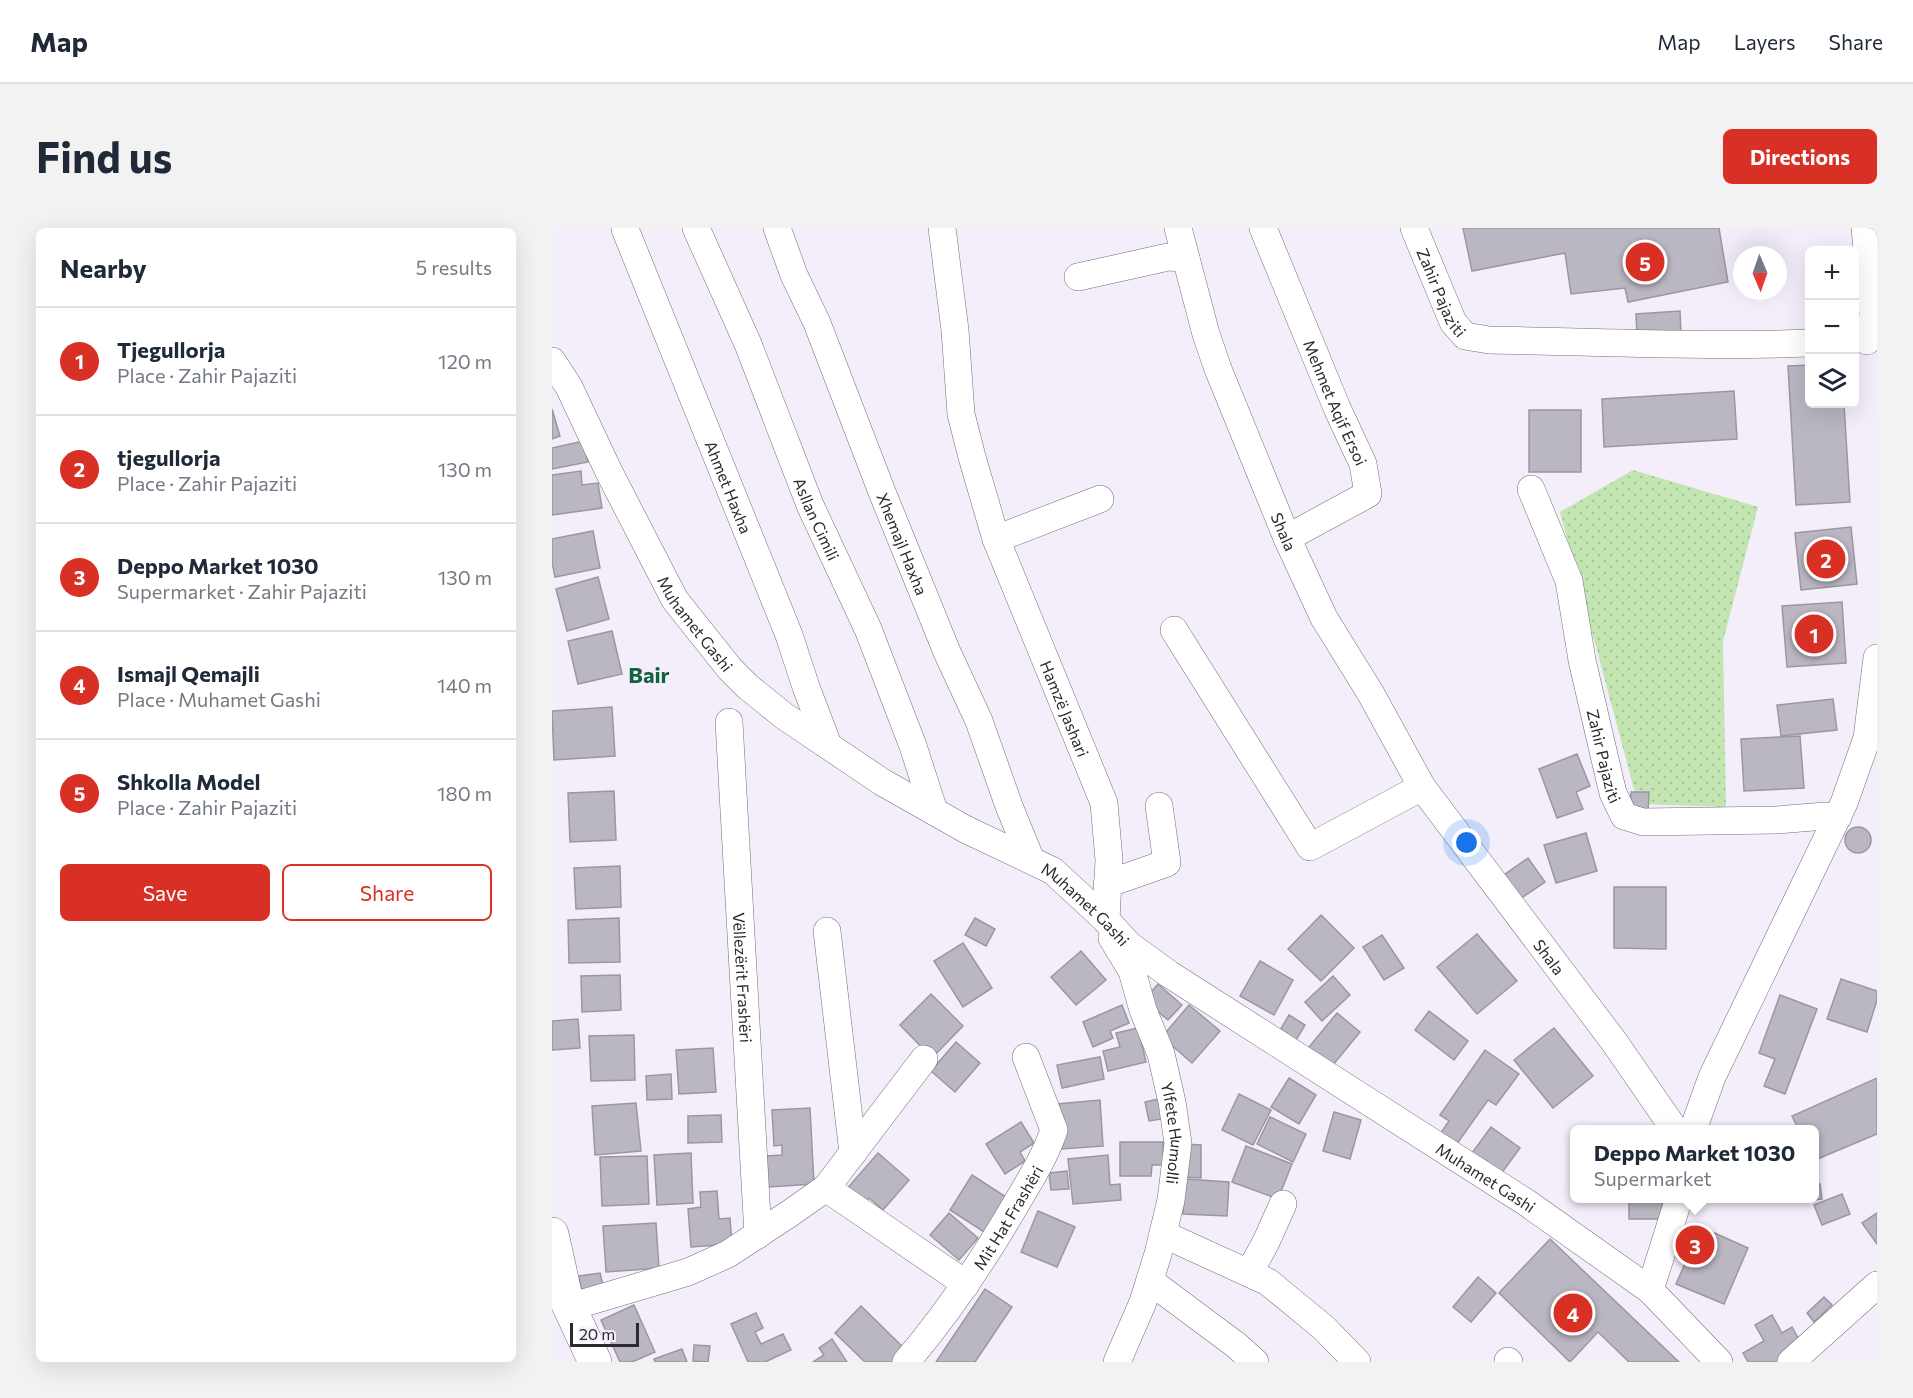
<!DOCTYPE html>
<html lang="en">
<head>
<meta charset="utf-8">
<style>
	:root { --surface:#fff; --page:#f2f2f3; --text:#1f2937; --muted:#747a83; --line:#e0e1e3; --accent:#d93025 }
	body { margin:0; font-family:Commissioner,sans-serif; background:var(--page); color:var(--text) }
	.controls { position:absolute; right:18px; top:18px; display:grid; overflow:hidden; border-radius:9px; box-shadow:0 6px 24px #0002 }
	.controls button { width:54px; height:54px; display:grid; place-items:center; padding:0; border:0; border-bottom:2px solid var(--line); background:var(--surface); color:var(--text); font:30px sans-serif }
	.compass { position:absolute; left:1181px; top:18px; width:54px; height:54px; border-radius:50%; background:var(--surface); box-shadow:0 6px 24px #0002; rotate:178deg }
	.scale { position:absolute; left:18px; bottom:15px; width:69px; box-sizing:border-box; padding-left:6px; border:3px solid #2b2a2e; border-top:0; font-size:16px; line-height:21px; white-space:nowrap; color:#2b2a2e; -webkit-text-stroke:4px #f3eefa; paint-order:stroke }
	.you { position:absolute; left:915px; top:615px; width:21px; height:21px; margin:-15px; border:4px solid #fff; border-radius:50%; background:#1a73e8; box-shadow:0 0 0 9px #1a73e833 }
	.badge { display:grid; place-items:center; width:39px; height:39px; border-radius:50%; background:var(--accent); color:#fff; font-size:20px; font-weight:700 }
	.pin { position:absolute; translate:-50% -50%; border:3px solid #fff; box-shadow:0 2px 6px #0006 }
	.popup { position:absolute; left:1018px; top:897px; width:249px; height:78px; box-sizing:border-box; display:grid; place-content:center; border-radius:9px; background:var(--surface); filter:drop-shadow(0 2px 4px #0005); font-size:20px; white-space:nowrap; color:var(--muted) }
	.popup b { font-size:22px; color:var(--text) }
	.popup::after { content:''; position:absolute; left:50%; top:100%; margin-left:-12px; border:12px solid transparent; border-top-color:var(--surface) }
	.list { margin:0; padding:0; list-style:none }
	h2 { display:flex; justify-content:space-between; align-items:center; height:78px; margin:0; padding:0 24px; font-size:26px }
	h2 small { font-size:20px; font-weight:400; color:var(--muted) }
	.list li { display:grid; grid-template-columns:39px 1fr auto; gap:18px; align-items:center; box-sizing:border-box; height:108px; padding:0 24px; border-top:2px solid var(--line) }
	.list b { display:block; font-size:22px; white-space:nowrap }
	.list p { margin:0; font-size:20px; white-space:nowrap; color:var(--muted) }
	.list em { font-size:20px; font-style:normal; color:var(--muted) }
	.actions { display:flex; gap:12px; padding:18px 24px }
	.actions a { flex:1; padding:14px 0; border:2px solid var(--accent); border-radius:9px; text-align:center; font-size:21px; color:var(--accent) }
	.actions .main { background:var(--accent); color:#fff }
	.icon { flex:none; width:33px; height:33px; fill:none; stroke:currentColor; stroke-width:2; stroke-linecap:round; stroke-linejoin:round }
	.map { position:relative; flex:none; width:1325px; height:1134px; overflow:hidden; border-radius:9px }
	header { display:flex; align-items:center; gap:36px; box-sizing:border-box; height:84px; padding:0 30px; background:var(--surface); border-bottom:2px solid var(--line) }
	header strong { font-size:28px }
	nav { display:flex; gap:33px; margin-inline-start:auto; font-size:21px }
	.intro { display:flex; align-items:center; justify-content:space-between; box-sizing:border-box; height:144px; padding:0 36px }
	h1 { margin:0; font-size:42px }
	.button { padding:15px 27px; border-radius:9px; background:var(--accent); color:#fff; font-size:21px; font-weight:700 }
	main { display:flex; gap:36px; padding:0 36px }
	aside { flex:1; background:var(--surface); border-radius:9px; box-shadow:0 6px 24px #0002 }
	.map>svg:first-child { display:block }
	.park { fill:url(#park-dots) }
	.building { fill:#bbb7c2; stroke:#9b96a1; stroke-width:1.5 }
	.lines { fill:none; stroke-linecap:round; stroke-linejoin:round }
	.minor-casing { stroke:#736e79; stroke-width:28 }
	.tertiary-casing { stroke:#736e79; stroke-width:34 }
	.minor { stroke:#fff; stroke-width:27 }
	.tertiary { stroke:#fff; stroke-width:33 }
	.labels { text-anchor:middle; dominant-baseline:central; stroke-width:5; stroke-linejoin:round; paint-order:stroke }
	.street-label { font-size:16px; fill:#2b2a2e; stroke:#f3eefa }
	.district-label { font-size:22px; font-weight:bold; fill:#11633b; stroke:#f3eefa }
</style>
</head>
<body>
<header>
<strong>Map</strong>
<nav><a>Map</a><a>Layers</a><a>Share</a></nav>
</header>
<div class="intro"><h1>Find us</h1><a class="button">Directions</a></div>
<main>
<aside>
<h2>Nearby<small>5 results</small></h2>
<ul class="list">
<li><span class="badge">1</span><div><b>Tjegullorja</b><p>Place · Zahir Pajaziti</p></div><em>120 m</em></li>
<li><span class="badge">2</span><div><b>tjegullorja</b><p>Place · Zahir Pajaziti</p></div><em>130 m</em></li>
<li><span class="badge">3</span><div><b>Deppo Market 1030</b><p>Supermarket · Zahir Pajaziti</p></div><em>130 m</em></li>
<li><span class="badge">4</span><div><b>Ismajl Qemajli</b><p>Place · Muhamet Gashi</p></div><em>140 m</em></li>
<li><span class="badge">5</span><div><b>Shkolla Model</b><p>Place · Zahir Pajaziti</p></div><em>180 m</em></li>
</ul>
<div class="actions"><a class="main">Save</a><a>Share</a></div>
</aside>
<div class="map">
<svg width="1325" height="1134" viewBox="0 0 1325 1134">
	<defs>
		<pattern id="park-dots" width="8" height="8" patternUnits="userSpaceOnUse" patternTransform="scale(1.5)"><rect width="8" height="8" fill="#c2e5b1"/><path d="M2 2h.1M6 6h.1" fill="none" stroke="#a7c599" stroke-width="1.8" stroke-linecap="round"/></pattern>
	</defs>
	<rect width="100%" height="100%" fill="#f3eefa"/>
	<path class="park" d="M 1081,242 L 1206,279 L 1171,413 L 1174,579 L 1086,576 L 1008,284 Z"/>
	<g class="building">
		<path d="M 911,0 L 1167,0 L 1176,54 L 1076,74 L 1073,60 L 1019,66 L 1013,25 L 920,43 Z"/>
		<path d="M 1128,83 L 1129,107 L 1085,109 L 1084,86 Z"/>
		<path d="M 1258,137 L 1258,176 L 1292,176 L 1298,274 L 1244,277 L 1236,138 Z"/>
		<path d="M 1182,163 L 1185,211 L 1052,219 L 1050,171 Z"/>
		<path d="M 0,181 L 8,208 L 0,211 Z"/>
		<rect x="977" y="182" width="52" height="62"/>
		<path d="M 32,213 L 36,234 L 0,241 L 0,220 Z"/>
		<path d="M 29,243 L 30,257 L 46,255 L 50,280 L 0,287 L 0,247 Z"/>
		<path d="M 1299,299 L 1305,356 L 1249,362 L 1243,305 Z"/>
		<path d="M 41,303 L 48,340 L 3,349 L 0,334 L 0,311 Z"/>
		<path d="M 46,349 L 57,391 L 15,403 L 4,361 Z"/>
		<path d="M 1290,374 L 1294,435 L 1235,439 L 1230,378 Z"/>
		<path d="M 60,403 L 70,446 L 26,456 L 16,413 Z"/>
		<path d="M 1281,471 L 1285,502 L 1229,508 L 1225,477 Z"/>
		<path d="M 60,479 L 63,528 L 2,532 L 0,483 Z"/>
		<path d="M 1248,508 L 1252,560 L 1192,563 L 1189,511 Z"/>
		<path d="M 1025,526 L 1038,558 L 1024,564 L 1031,581 L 1005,590 L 987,541 Z"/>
		<path d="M 62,563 L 64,612 L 18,614 L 16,565 Z"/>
		<path d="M 1079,564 L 1097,564 L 1096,584 L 1078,584 Z"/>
		<circle cx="1306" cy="612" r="13"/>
		<path d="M 1034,605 L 1045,643 L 1004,655 L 992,617 Z"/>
		<path d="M 976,630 L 993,654 L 965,673 L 949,649 Z"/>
		<path d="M 68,638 L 69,679 L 24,681 L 22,640 Z"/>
		<path d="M 1062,659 L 1114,659 L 1114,721 L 1062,720 Z"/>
		<path d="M 769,687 L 802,720 L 769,753 L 736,721 Z"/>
		<path d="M 67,690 L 68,734 L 17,735 L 16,692 Z"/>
		<path d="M 423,690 L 443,701 L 434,718 L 413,707 Z"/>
		<path d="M 925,706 L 965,753 L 925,786 L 885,739 Z"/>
		<path d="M 830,707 L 852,740 L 832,752 L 811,719 Z"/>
		<path d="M 411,715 L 440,760 L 411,779 L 382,733 Z"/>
		<path d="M 529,723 L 554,752 L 524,777 L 499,749 Z"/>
		<path d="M 708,733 L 741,752 L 722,787 L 688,768 Z"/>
		<path d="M 68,747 L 69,782 L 30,784 L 29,748 Z"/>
		<path d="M 781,748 L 798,767 L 770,793 L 753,774 Z"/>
		<path d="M 1289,751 L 1325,763 L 1325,772 L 1315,804 L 1275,791 Z"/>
		<path d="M 606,756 L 630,777 L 616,792 L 592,772 Z"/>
		<path d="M 379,766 L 411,798 L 380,830 L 348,797 Z"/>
		<path d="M 1228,767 L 1265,781 L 1233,866 L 1212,858 L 1223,831 L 1207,825 Z"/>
		<path d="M 570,777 L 577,795 L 558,803 L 561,810 L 541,819 L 531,794 Z"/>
		<path d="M 637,777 L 668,803 L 640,835 L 610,809 Z"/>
		<path d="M 877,783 L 916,813 L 902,832 L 863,802 Z"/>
		<path d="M 785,785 L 808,804 L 776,843 L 753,824 Z"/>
		<path d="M 737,787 L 753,797 L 740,819 L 724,809 Z"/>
		<path d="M 26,791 L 28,820 L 0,822 L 0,793 Z"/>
		<path d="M 586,800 L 594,834 L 556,843 L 551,823 L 568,819 L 564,805 Z"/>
		<path d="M 1002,800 L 1041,848 L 1001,880 L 962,832 Z"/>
		<path d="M 82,807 L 83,852 L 39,853 L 37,808 Z"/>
		<path d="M 404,814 L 428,835 L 403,864 L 379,843 Z"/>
		<path d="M 161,820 L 164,864 L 127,866 L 124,822 Z"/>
		<path d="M 933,822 L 967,846 L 944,877 L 936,872 L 902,920 L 886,909 L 897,893 L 888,887 Z"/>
		<path d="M 548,829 L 552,851 L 510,860 L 505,837 Z"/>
		<path d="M 119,846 L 120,871 L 95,872 L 94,848 Z"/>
		<path d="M 737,850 L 764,867 L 747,896 L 719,879 Z"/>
		<path d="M 1325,850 L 1325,906 L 1263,932 L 1263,902 L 1247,902 L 1240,888 Z"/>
		<path d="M 687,866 L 719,882 L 701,917 L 670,902 Z"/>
		<path d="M 606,871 L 610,891 L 597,893 L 593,874 Z"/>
		<path d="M 548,872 L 551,918 L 509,921 L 505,876 Z"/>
		<path d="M 84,875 L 89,923 L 43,927 L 40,878 Z"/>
		<path d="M 258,880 L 262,956 L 216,959 L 215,928 L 230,927 L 230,917 L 222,918 L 220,882 Z"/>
		<path d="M 782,884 L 809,892 L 798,931 L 771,923 Z"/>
		<path d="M 169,887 L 170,914 L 136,915 L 136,888 Z"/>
		<path d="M 718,889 L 754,906 L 741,934 L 705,916 Z"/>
		<path d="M 469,894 L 482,915 L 468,924 L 473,933 L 453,946 L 434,916 Z"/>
		<path d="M 939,899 L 968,920 L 949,946 L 920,925 Z"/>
		<path d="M 568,914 L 611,914 L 611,937 L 600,937 L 599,948 L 568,948 Z"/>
		<path d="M 631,916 L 649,917 L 649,950 L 630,949 Z"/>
		<path d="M 694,918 L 740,936 L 726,971 L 680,954 Z"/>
		<path d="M 139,925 L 141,975 L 105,977 L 102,927 Z"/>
		<path d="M 326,925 L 357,952 L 331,982 L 317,970 L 310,978 L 293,963 Z"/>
		<path d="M 556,927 L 558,957 L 568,956 L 569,972 L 521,976 L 516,931 Z"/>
		<path d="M 95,928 L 97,976 L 50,978 L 48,929 Z"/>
		<path d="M 515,943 L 517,961 L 499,962 L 497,945 Z"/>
		<path d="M 420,947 L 454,969 L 432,1004 L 398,982 Z"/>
		<path d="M 633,951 L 677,954 L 675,988 L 631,986 Z"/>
		<path d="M 1268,956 L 1270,971 L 1249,973 L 1249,970 L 1263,970 L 1263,957 Z"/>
		<path d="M 165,963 L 167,991 L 178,990 L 180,1016 L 139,1019 L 136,981 L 149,979 L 148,964 Z"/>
		<path d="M 1290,966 L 1298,986 L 1270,997 L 1262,977 Z"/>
		<rect x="1077" y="970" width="33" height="21"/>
		<path d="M 486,983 L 523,999 L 505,1039 L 469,1024 Z"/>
		<path d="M 397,985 L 426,1010 L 407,1032 L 378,1007 Z"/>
		<path d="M 1325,985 L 1325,1016 L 1310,995 Z"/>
		<path d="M 104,995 L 107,1040 L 54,1044 L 51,998 Z"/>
		<path d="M 1149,999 L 1196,1020 L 1172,1076 L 1124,1056 Z"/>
		<path d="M 998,1011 L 1127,1134 L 1077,1134 L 1046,1104 L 1018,1134 L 947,1065 Z"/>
		<path d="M 48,1045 L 52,1061 L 30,1066 L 27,1048 Z"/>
		<path d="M 926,1049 L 944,1065 L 919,1094 L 901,1079 Z"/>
		<path d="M 433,1061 L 460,1079 L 423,1134 L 384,1134 Z"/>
		<path d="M 1272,1069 L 1280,1077 L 1262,1094 L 1255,1085 Z"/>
		<path d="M 82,1077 L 103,1124 L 80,1134 L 68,1134 L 49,1092 Z"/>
		<path d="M 309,1078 L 356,1124 L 346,1134 L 313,1134 L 283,1105 Z"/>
		<path d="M 204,1085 L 211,1100 L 203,1104 L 209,1116 L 231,1106 L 239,1122 L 213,1134 L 196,1134 L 179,1096 Z"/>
		<path d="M 1220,1087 L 1230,1105 L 1240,1099 L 1250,1117 L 1227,1134 L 1196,1134 L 1191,1125 L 1212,1113 L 1203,1097 Z"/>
		<path d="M 280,1111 L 295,1134 L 261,1134 L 272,1127 L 267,1120 Z"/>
		<path d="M 142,1117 L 158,1118 L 156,1134 L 141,1133 Z"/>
		<path d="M 130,1121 L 135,1134 L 103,1134 L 102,1131 Z"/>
	</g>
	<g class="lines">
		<g class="minor-casing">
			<g id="minor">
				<path id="s1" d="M 144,0 L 196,116 L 258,277 L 316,401 L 361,518 L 382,583"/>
				<path id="s2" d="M 225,0 L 242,47 L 265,95 L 330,264 L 395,424 L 427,493 L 457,578 L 479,632"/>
				<path id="s3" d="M 390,0 L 403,102 L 409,186 L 420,229 L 444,311 L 552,575 L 557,632 L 554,692"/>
				<path id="s4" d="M 626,0 L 654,106 L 666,141 L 735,310 L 772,390 L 819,466 L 870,559 L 1063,815 L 1123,902"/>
				<path id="s5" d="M 711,0 L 785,180 L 811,236 L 816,266 L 735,310"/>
				<path id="s6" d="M 862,0 L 901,94 L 913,108 L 937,112 C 1043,114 1151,119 1258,115"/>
				<path d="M 1313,0 L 1321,87 L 1315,113"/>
				<path id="s7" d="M 73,1 L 237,407 L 254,459 L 276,517"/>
				<path d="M 526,49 L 616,29 L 634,30"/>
				<path id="s8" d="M 0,133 L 17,159 L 57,244 L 123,372 L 178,441 L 195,458 L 232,488 L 330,554 L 413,601 L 501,643 L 554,692 L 577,717 L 617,746 L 975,975 L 1098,1062 L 1167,1134"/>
				<path id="s9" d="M 979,261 L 1017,353 L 1030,432 L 1052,527 L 1061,565 L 1072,588 L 1091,594 L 1225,592 L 1273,588 L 1286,589"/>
				<path d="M 444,311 L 548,271"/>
				<path d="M 622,402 L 758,619 L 870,559"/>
				<path id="s10" d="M 177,494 L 206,1007"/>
				<path d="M 555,656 L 615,635 L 607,578"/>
				<path d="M 275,703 L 301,925"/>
				<path id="s11" d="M 560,710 L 580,743 L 591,782 L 609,826 L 620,874 L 626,915 L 619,972 L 606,1026 L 591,1074 L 565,1134"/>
				<path d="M 1141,902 L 1160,849 L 1292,575 L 1315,510 L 1325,430"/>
				<path d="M 274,960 L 414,1056"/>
				<path d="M 611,1006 L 716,1054 L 772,1100 L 805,1134"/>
				<path d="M 697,1045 L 714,1014 L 731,976"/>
				<path d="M 598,1053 L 684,1117 L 703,1134"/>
				<path d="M 1098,1062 L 1127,970"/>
				<path d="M 18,1079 L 136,1044 L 176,1026 L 237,986 L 274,960 L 372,831"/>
				<path d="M 956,1133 L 957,1134"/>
				<path id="s12" d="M 354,1134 C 396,1085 432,1031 464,976 C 478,952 493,929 502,902 L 474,829"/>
				<path d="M 1239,1134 L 1325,1057"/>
			</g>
		</g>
		<g class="tertiary-casing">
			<path id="tertiary" d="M 0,1006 L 15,1074 L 43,1134"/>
		</g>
		<use href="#minor" class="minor"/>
		<use href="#tertiary" class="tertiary"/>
	</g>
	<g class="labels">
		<g class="street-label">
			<text stroke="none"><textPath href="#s6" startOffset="70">Zahir Pajaziti</textPath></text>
			<text stroke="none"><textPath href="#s5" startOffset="189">Mehmet Aqif Ersoi</textPath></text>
			<text stroke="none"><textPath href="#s7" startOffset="278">Ahmet Haxha</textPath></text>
			<text stroke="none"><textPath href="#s1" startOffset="315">Asllan Cimili</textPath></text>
			<text stroke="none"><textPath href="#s4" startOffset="322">Shala</textPath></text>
			<text stroke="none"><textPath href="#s2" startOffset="340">Xhemajl Haxha</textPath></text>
			<text stroke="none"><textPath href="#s8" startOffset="300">Muhamet Gashi</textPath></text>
			<text stroke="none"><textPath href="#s3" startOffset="500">Hamzë Jashari</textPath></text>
			<text stroke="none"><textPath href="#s9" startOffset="278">Zahir Pajaziti</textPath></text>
			<text stroke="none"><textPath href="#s8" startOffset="786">Muhamet Gashi</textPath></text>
			<text stroke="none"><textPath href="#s4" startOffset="825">Shala</textPath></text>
			<text stroke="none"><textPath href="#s10" startOffset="256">Vëllezërit Frashëri</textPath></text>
			<text stroke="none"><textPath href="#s11" startOffset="207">Ylfete Humolli</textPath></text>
			<text stroke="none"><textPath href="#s8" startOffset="1272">Muhamet Gashi</textPath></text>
			<text stroke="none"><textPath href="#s12" startOffset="177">Mit Hat Frashëri</textPath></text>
		</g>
		<g class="district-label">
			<text x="97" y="446">Bair</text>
		</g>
	</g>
</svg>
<div class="controls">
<button>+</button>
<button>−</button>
<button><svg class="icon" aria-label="layers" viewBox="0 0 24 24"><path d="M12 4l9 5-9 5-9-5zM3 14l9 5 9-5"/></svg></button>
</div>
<svg class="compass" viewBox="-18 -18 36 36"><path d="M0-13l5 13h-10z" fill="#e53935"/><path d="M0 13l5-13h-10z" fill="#747a83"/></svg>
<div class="scale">20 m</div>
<div class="you"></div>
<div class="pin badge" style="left:1262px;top:406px">1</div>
<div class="pin badge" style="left:1274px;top:331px">2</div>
<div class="pin badge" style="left:1143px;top:1017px">3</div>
<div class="popup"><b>Deppo Market 1030</b>Supermarket</div>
<div class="pin badge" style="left:1021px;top:1085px">4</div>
<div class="pin badge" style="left:1093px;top:34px">5</div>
</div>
</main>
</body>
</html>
